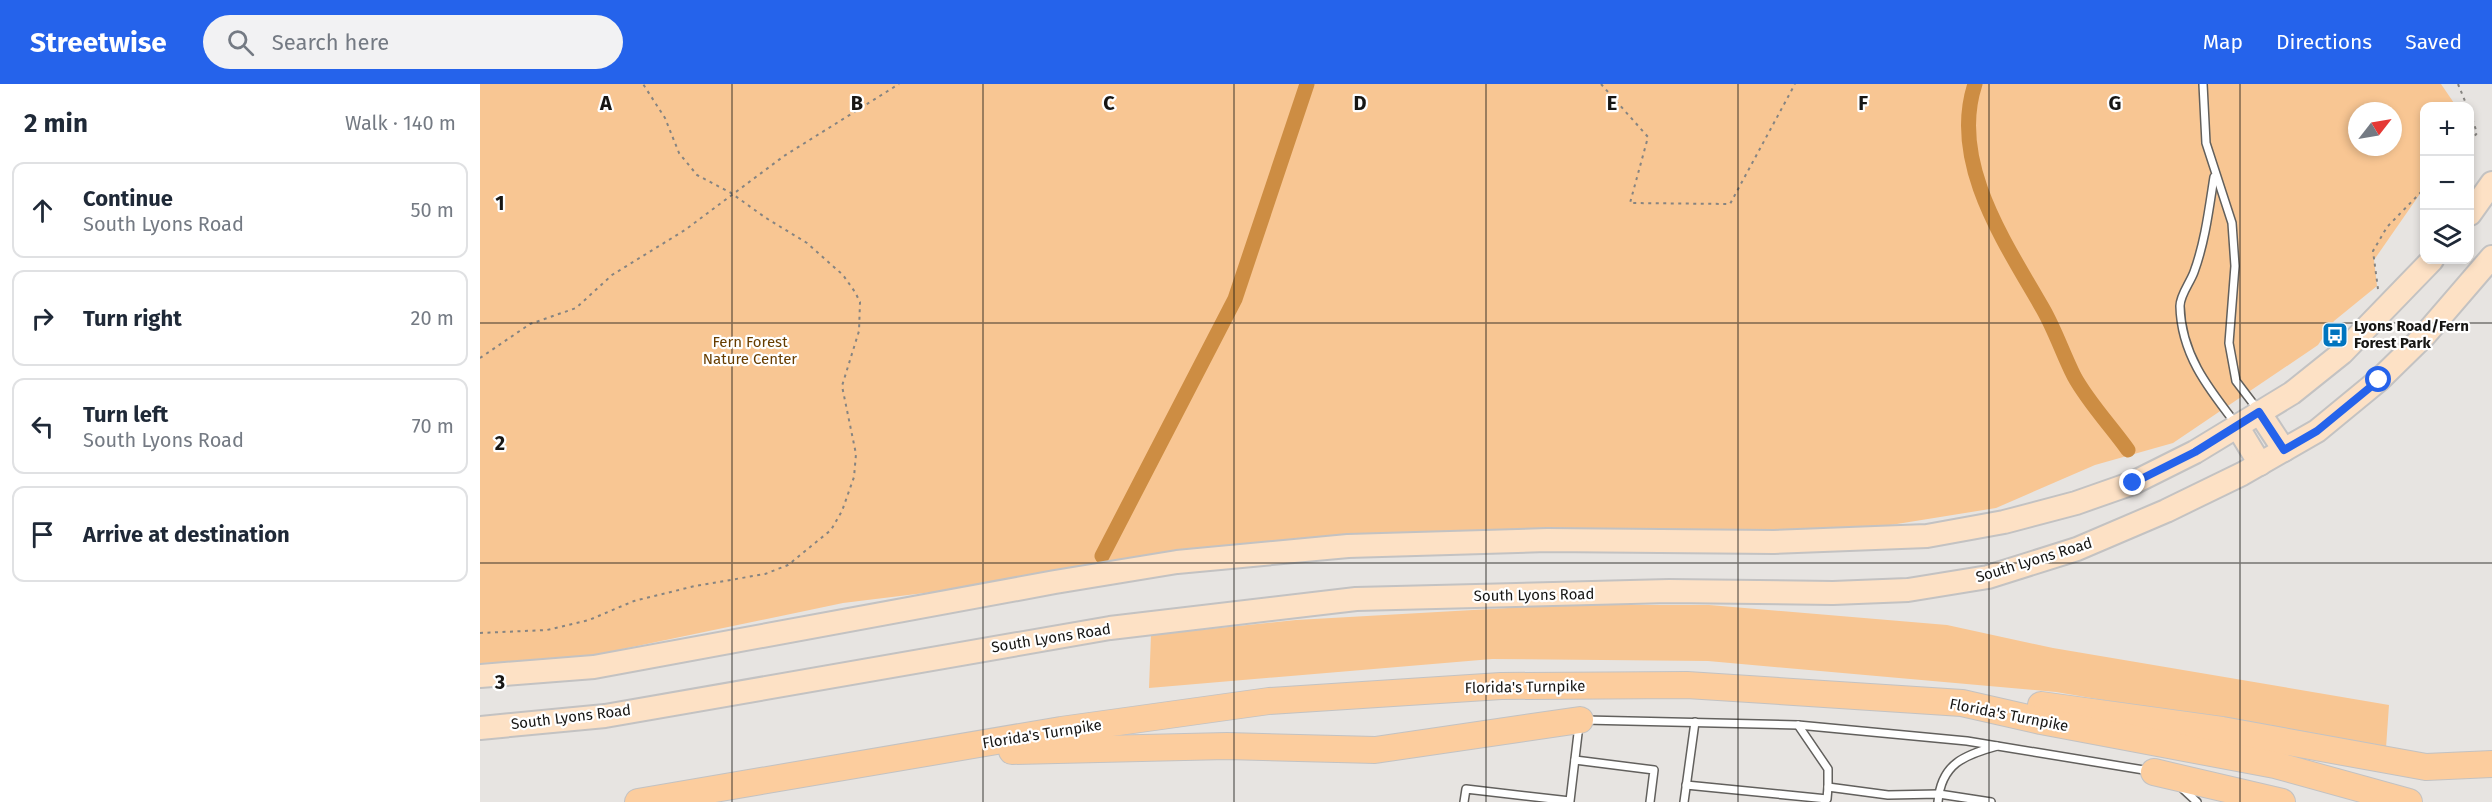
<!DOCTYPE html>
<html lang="en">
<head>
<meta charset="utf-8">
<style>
	:root { --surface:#fff; --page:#f2f2f3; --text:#1f2937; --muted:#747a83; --line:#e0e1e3; --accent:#2563eb }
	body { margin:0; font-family:"Fira Sans",sans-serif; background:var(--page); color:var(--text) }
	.controls { position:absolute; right:18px; top:18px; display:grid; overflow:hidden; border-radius:12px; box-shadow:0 3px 9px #0003 }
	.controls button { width:54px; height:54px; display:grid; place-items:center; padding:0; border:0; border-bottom:2px solid var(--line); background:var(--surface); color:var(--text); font:30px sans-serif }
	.compass { position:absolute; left:1868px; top:18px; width:54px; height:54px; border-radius:50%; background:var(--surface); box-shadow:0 3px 9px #0003; rotate:59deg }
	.stop { position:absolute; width:18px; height:18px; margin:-14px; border:4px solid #2563eb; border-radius:50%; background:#fff }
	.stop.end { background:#2563eb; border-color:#fff; box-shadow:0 2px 6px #0008 }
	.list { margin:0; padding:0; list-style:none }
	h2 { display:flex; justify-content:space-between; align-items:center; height:78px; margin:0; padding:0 24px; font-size:26px }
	h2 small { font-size:20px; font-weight:400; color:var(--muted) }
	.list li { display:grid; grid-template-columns:39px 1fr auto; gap:18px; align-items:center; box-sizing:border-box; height:96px; margin:0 12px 12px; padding:0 12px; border:2px solid var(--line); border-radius:12px }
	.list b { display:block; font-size:22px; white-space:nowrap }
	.list p { margin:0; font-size:20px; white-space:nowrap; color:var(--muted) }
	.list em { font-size:20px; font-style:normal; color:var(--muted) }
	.icon { flex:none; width:33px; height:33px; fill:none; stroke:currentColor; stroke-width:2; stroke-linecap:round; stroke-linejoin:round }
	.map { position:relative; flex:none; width:2012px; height:718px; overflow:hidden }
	header { display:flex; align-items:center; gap:36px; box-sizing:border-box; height:84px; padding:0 30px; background:var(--accent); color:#fff }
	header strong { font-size:28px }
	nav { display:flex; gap:33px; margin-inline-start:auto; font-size:21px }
	.search { width:420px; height:54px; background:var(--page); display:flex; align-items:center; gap:15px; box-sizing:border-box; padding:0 21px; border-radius:33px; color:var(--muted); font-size:22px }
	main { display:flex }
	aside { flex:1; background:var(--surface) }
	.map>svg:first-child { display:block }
	.green { fill:#f8c693; fill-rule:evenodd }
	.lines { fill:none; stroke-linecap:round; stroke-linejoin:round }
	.canal { stroke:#cd8d43; stroke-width:15 }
	.lane-casing { stroke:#62605d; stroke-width:10 }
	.primary-casing { stroke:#c3c2c2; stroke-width:26 }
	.highway-casing { stroke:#c3c2c2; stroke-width:28 }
	.path { stroke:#868481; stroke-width:2; stroke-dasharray:3 4.5; stroke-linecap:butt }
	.lane { stroke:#fff; stroke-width:7 }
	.primary { stroke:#fde1c5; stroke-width:22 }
	.highway { stroke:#fccd9e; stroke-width:26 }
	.route { stroke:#2563eb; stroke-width:8 }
	.grid { fill:none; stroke:#171614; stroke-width:1.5; stroke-opacity:0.55 }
	.labels { text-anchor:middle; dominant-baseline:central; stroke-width:4.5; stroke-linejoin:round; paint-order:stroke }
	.poi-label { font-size:15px; font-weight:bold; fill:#171614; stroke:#fff; text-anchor:start }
	.park-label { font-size:15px; fill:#673d00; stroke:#fff }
	.street-label { font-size:15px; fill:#171614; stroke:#fff }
	.grid-label { font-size:20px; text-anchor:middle; font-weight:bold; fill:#171614; stroke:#fff; stroke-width:4.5; stroke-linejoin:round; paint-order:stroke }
</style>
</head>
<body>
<header>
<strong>Streetwise</strong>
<div class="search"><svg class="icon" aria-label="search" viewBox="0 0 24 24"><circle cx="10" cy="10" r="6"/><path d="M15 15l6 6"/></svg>Search here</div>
<nav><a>Map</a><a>Directions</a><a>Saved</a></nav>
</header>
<main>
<aside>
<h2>2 min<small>Walk · 140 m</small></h2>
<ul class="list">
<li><svg class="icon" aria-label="ahead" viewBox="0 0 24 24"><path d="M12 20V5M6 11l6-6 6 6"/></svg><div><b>Continue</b><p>South Lyons Road</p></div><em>50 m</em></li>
<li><svg class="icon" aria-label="right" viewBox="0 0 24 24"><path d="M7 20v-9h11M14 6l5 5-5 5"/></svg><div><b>Turn right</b></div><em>20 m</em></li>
<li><svg class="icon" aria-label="left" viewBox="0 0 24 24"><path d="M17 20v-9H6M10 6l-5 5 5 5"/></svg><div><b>Turn left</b><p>South Lyons Road</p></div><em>70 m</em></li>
<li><svg class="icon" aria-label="arrive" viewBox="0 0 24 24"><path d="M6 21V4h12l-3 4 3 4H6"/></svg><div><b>Arrive at destination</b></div></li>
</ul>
</aside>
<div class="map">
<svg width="2012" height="718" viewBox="0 0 2012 718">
	<rect width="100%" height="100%" fill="#e7e4e1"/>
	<g class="green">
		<path d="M 0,0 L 1961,0 L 1976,22 L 1944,22 L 1944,104 L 1894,176 L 1897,202 L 1854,237 L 1838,261 L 1693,359 L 1615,381 L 1516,424 L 1392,444 L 1067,456 L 697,478 L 363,519 L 90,576 L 0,579 ZM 1877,27 L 1913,27 L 1913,63 L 1877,63 Z"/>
		<path d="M 1081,521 L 1229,521 L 1467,541 L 1573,564 L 1909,621 L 1906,664 L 1576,608 L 1228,577 L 1012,575 L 669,604 L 671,551 L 816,536 Z"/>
	</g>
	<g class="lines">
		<g class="canal">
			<path d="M 1495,0 C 1469,79 1526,160 1563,225 C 1575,246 1583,270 1594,292 C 1608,318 1631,342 1648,366"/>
			<path d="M 622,472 L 755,215 L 827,0"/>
		</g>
		<g class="lane-casing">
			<g id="lane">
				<path d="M 1723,0 L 1726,59 L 1752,139 L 1755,182 L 1749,259 L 1756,297 L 1778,326"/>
				<path d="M 1734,93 C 1729,125 1725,158 1714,188 C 1710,199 1700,211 1700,222 C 1701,270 1728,304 1756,340"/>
				<path d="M 1105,636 L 1318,641 L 1487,657 L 1670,687"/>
				<path d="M 1318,641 L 1348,685 L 1348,703"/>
				<path d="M 1095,676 L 1174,686 L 1170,718"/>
				<path d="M 1206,701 L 1347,715 L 1348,703 L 1408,711 L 1459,710 L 1511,718"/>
				<path d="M 1703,705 L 1717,718"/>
				<path d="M 984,718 L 986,705 L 1090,717 L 1099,641"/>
				<path d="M 1204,718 L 1215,638"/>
				<path d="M 1458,718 C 1461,680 1484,671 1517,662"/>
			</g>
		</g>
		<g class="primary-casing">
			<g id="primary">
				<path d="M 1990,130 L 2012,99"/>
				<path d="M 1779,328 L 1804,366"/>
				<path d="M 1757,342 L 1780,380"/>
				<path d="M 0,592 L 114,583 L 575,498 L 697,478 L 868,462 L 1067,456 L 1294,458 L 1447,452 L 1524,438 L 1596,419 L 1653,399 L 1715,368 L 1812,309 L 1862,269 L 1952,176"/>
				<path d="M 0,644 L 125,632 L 630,544 L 876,515 L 1189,507 L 1353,509 L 1428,506 L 1508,493 L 1597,465 L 1686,427 L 1762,390 L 1837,347 L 1899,296 L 1944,252 L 2012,173"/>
			</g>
		</g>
		<g class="highway-casing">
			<g id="highway">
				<path d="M 1561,621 L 1742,646 L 1946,683 L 2012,680"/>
				<path d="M 532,667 L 747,662 L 895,666 L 1100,636"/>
				<path d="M 1674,688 L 1802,718"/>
				<path d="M 158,718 L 581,646 L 789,617 L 1021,602 L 1207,601 L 1482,619 L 1561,637 L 1795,681 L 1929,718"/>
			</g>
		</g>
		<g class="path">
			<path d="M 1121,0 L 1168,53 L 1150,119 L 1250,120 L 1315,0"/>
			<path d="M 1978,0 L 1987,22"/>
			<path d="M 1990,28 L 1997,49 L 1990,58"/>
			<path d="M 1898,205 L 1893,167 L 1907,143 L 1944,105"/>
			<path d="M 0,274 L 50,240 L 96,224 L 132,191 L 205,146 L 304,72 L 419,0"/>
			<path d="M 0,549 L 67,546 L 109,536 L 154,517 L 215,502 L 285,490 L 308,481 L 351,446 L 362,427 L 374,393 L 376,370 L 362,302 L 379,247 L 380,218 L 375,208 L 363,191 L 327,159 L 286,134 L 251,109 L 217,91 L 199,69 L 185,34 L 163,0"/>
		</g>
		<use href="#lane" class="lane"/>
		<use href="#primary" class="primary"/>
		<use href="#highway" class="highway"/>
	</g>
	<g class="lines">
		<path class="route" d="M 1653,399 L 1715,368 L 1779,328 L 1804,366 L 1837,347 L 1899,296"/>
	</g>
	<path class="grid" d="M 252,0 L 252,718M 503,0 L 503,718M 754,0 L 754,718M 1006,0 L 1006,718M 1258,0 L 1258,718M 1509,0 L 1509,718M 1760,0 L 1760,718M 0,239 L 2012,239M 0,479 L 2012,479"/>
	<defs>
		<g id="bus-square" transform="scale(1.35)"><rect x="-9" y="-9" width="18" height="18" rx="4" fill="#0175bf" stroke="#fff"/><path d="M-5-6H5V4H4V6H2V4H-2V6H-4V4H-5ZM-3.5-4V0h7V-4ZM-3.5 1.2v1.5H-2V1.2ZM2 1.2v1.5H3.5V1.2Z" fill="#fff"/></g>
	</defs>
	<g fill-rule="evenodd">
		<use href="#bus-square" x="1855" y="251"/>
	</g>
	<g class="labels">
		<g class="poi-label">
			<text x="1874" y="242">Lyons Road/Fern<tspan x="1874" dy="17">Forest Park</tspan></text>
		</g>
		<g class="park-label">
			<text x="270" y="258">Fern Forest<tspan x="270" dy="17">Nature Center</tspan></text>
		</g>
		<g class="street-label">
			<text transform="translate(1554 476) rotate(-17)">South Lyons Road</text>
			<text transform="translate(1054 511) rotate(-1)">South Lyons Road</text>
			<text transform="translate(571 554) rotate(-9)">South Lyons Road</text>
			<text transform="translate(1045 603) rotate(-1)">Florida's Turnpike</text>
			<text transform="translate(1529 631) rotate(11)">Florida's Turnpike</text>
			<text transform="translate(91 633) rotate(-7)">South Lyons Road</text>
			<text transform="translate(562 650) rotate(-9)">Florida's Turnpike</text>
		</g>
	</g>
	<g class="grid-label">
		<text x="126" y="26">A</text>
		<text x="377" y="26">B</text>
		<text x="629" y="26">C</text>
		<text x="880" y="26">D</text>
		<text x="1132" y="26">E</text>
		<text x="1383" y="26">F</text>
		<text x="1635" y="26">G</text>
		<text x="20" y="126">1</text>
		<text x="20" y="366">2</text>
		<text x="20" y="605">3</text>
	</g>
</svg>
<div class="controls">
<button>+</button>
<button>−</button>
<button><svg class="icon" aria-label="layers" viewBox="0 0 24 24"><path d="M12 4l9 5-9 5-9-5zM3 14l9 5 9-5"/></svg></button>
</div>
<svg class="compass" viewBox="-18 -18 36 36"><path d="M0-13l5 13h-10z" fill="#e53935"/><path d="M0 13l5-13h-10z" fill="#747a83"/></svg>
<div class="stop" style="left:1899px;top:296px"></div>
<div class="stop end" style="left:1653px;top:399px"></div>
</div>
</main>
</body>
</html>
